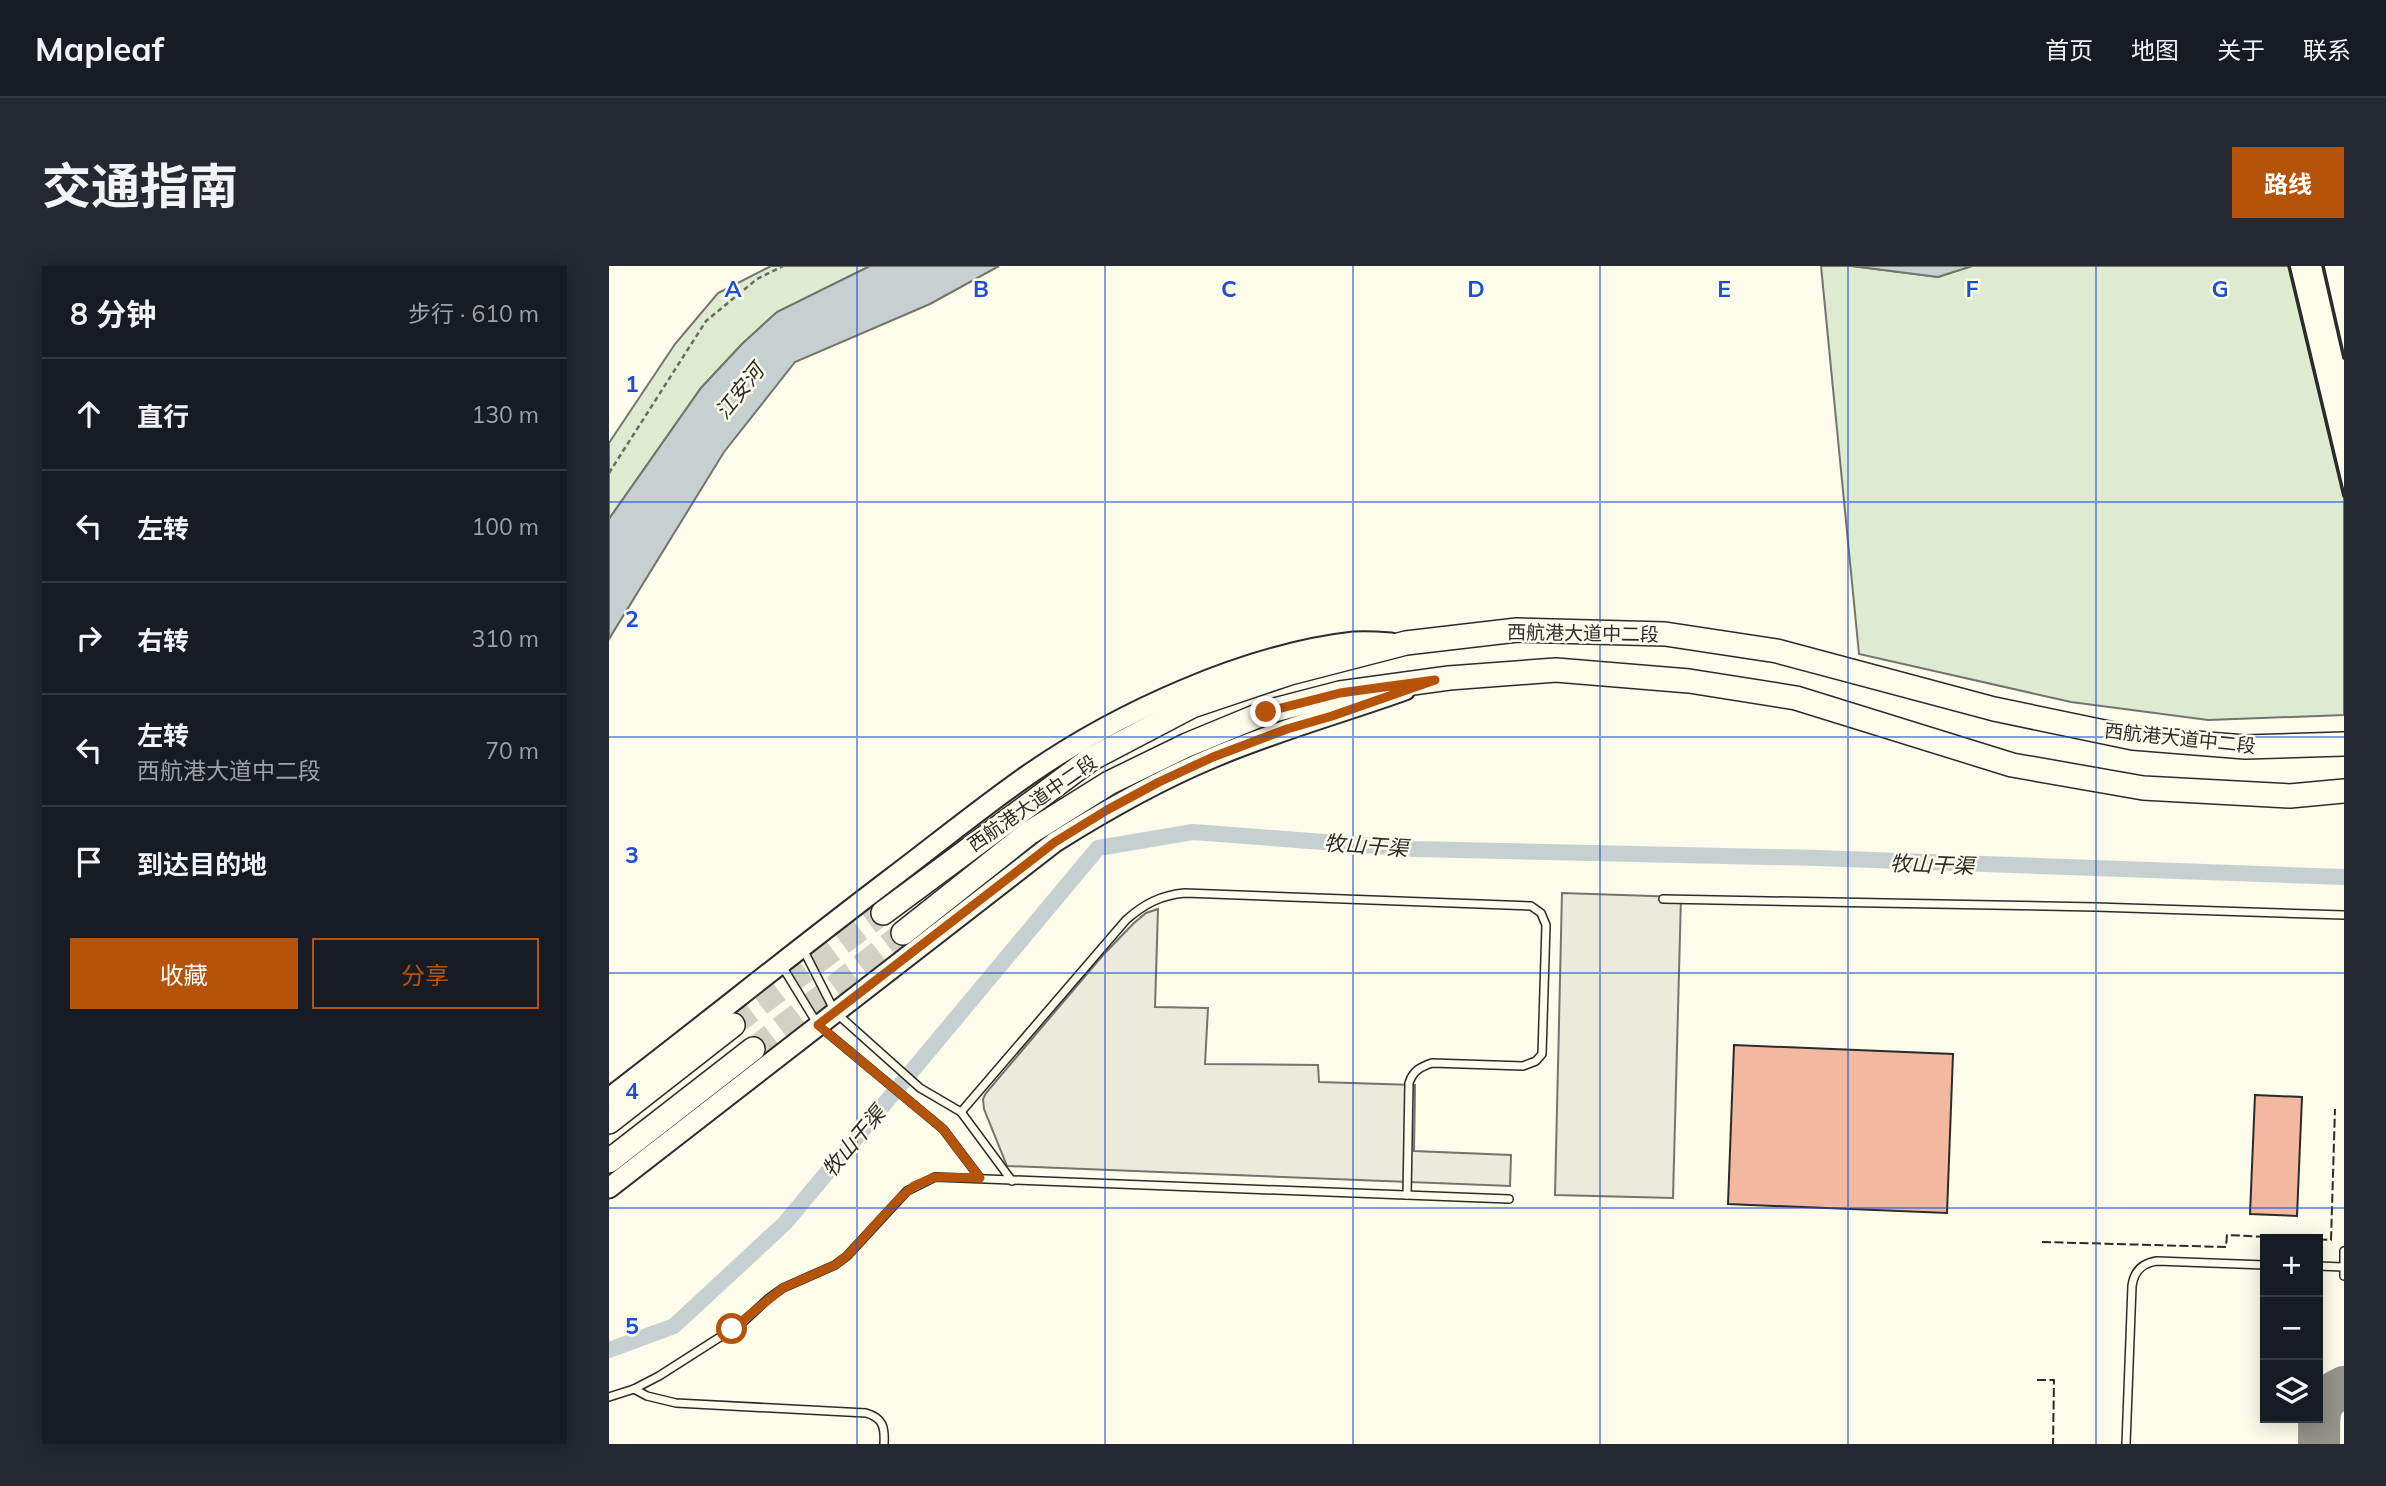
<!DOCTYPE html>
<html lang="zh">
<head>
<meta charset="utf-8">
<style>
	:root { --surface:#171b24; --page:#242831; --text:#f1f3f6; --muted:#9ea1a6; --line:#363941; --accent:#b45309 }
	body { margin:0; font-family:Mulish,"Noto Sans SC",sans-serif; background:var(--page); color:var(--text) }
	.controls { position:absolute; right:21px; bottom:21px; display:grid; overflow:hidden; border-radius:0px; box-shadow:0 4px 18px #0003 }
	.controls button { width:63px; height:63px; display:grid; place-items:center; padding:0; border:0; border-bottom:2px solid var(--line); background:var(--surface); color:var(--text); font:35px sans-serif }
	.stop { position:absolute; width:21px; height:21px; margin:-16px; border:5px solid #b45309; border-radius:50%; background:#fff }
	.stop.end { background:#b45309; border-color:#fff; box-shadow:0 2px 7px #0008 }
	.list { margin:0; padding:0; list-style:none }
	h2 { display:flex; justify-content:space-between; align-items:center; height:91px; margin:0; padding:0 28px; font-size:30px }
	h2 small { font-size:23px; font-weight:400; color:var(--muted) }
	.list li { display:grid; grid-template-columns:46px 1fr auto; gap:21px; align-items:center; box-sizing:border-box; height:112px; padding:0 28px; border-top:2px solid var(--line) }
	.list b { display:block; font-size:26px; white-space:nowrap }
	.list p { margin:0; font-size:23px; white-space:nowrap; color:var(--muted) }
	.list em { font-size:23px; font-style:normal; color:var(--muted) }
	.actions { display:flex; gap:14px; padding:21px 28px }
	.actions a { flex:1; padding:16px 0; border:2px solid var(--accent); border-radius:0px; text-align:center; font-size:24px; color:var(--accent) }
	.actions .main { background:var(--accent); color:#fff }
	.icon { flex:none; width:38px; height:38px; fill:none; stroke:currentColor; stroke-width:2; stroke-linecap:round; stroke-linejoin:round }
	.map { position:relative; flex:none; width:1735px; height:1178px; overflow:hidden; border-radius:0px }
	header { display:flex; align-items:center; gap:42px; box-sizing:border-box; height:98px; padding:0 35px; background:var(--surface); border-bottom:2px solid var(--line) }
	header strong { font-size:33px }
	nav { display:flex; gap:38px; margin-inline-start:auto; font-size:24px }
	.intro { display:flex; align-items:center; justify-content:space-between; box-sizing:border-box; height:168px; padding:0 42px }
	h1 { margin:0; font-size:49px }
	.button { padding:18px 32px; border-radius:0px; background:var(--accent); color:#fff; font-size:24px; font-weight:700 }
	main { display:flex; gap:42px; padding:0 42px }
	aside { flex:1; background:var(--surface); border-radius:0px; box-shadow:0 4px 18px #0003 }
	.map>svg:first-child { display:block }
	.green { fill:#deebd1; stroke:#74746e; stroke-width:2 }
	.parking { fill:#eceadb; stroke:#74746e; stroke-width:2 }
	.water { fill:#c7d0d0; stroke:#74746e; stroke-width:2 }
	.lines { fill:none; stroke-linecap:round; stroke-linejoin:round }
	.canal { stroke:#c7d0d0; stroke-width:16 }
	.taxiway { stroke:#94938a; stroke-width:42 }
	.building { fill:#f2b8a0; stroke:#2b2b2b; stroke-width:2 }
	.primary-tunnel { stroke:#d3d1c4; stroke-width:23; stroke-dasharray:23 11; stroke-linecap:butt }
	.lane-casing { stroke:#2b2b2b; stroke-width:10 }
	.secondary-casing { stroke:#2b2b2b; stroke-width:23 }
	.primary-casing { stroke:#2b2b2b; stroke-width:26 }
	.path { stroke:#6a6964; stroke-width:2.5; stroke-dasharray:5 3.5; stroke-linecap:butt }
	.lane { stroke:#fdfbea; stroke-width:7 }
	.secondary { stroke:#fdfbea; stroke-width:19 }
	.primary { stroke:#fdfbea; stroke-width:23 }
	.fence { stroke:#2b2b2b; stroke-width:2; stroke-dasharray:9 3.5; stroke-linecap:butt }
	.wall { stroke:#2b2b2b; stroke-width:3.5 }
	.route { stroke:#b45309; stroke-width:9 }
	.grid { fill:none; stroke:#1d4ed8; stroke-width:2; stroke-opacity:0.55 }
	.labels { text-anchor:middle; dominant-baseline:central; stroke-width:5; stroke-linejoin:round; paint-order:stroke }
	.street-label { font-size:19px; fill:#2b2b2b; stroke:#fdfbea }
	.water-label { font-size:21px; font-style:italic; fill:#2b2b2b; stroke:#fdfbea }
	.grid-label { font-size:23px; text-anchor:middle; font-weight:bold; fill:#1d4ed8; stroke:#fdfbea; stroke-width:5; stroke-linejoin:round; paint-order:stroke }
</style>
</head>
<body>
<header>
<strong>Mapleaf</strong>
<nav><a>首页</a><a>地图</a><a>关于</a><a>联系</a></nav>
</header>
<div class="intro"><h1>交通指南</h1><a class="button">路线</a></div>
<main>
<aside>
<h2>8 分钟<small>步行 · 610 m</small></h2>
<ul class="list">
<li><svg class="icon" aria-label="ahead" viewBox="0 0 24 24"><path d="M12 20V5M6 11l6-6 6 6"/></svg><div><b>直行</b></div><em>130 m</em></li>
<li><svg class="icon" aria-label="left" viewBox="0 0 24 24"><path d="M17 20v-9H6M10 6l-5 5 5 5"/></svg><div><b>左转</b></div><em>100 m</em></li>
<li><svg class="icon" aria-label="right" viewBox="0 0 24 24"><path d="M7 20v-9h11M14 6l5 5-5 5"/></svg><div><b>右转</b></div><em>310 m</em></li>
<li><svg class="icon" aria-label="left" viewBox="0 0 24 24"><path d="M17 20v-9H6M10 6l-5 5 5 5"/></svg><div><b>左转</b><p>西航港大道中二段</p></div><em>70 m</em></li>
<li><svg class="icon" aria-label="arrive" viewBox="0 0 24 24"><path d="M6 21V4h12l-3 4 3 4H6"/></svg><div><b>到达目的地</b></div></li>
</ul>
<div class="actions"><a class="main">收藏</a><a>分享</a></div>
</aside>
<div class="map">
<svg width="1735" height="1178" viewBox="0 0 1735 1178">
	<rect width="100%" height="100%" fill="#fdfbea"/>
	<g class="green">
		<path d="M 162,0 L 261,0 L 168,46 L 133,78 L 92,122 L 0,253 L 0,177 L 66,78 L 109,27 Z"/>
		<path d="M 1212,0 L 1243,0 L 1329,11 L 1363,0 L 1680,0 L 1735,230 L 1735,449 L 1599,454 L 1462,436 L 1250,388 Z"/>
	</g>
	<g class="parking">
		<path d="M 953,627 L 1072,631 L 1064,932 L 946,929 Z"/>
		<path d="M 549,643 L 546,741 L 599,742 L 596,798 L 709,799 L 710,816 L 806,819 L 805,885 L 902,889 L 901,920 L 398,900 L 375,843 L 374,833 L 377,827 L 494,689 L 525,657 L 537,647 Z"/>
	</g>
	<g class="water">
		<path d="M 261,0 L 390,0 L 321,38 L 186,96 L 115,186 L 0,373 L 0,253 L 92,122 L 133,78 L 168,46 Z"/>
		<path d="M 1243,0 L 1363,0 L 1329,11 Z"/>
	</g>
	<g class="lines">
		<path class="canal" d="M 0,1084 L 65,1060 L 176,957 L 489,582 L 584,566 L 806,583 L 1209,592 L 1735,611"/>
		<path class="taxiway" d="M 1710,1178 C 1711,1149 1705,1135 1735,1121"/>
	</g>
	<g class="building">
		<path d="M 1125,779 L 1344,788 L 1338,947 L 1119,938 Z"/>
		<path d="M 1646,829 L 1693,831 L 1688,950 L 1641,948 Z"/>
	</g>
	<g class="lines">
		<g class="primary-tunnel">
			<path d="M 124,759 L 274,647"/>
			<path d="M 144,783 L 294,667"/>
		</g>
		<g class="lane-casing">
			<g id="lane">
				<path d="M 1054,633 L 1487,641 L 1735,649"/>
				<path d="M 194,683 L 226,746 L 311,822 L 352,846 L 403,915"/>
				<path d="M 173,700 L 209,759 L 334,863 L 371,912"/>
				<path d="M 352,846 L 517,654 C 535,638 552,629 576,627 L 922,640 L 932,647 L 937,659 L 933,788 L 927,795 L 914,800 L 823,797 C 811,801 804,805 800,817 L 798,929"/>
				<path d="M 1735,985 L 1735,1010"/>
				<path d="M 1709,1000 L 1734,1001"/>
				<path d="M 25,1123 L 38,1130 L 67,1137 L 257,1147 C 274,1152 276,1161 275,1178"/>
				<path d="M 0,1131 L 25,1123 L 50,1110 L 133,1057 L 160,1032 L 174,1022 L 226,999 L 238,990 L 298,925 L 326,911 L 900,933"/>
				<path d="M 1517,1178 L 1523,1020 C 1525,1005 1533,997 1548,995 L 1656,999"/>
			</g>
		</g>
		<g class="secondary-casing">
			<g id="secondary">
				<path d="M 0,832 C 95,759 189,683 284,611 C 329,577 373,541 419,509 C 508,447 637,388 745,376 C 757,375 770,376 782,377"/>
				<path d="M 0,922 L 446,576 C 497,544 548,515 603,492 C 666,465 732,447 796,424"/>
			</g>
		</g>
		<g class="primary-casing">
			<g id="primary">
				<path d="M 274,647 L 482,493 L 583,440 L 681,407 L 797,377 L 908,364 L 1056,368 L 1168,385 L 1385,443 L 1524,472 L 1636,481 L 1735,478"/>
				<path d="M 294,667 L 420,567 L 500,517 L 578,479 L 658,446 L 731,427 L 840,412 L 947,404 L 1080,415 L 1187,432 L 1403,499 L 1534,522 L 1681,530 L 1735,525"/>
				<path d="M 0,856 L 124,759"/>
				<path d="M 0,895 L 144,783"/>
			</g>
		</g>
		<path class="path" d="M 0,207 L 97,55 L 148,13 L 174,0"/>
		<use href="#lane" class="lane"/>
		<use href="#secondary" class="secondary"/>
		<use href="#primary" class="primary"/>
		<g class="fence">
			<path d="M 1433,976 L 1617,981 L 1618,969 L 1722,974 L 1726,843"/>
			<path d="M 1428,1114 L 1445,1114 L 1444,1178"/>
		</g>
		<g class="wall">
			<path d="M 1680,0 L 1735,230"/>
			<path d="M 1714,0 L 1735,92"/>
		</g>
	</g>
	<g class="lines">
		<path class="route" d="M 123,1063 L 174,1022 L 226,999 L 238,990 L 290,933 L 305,920 L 326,911 L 371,912 L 334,863 L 209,759 L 446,576 L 498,544 L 550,516 L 604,491 L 678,463 L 723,450 L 826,414 L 731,427 L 657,446"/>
	</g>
	<path class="grid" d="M 248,0 L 248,1178M 496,0 L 496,1178M 744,0 L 744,1178M 991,0 L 991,1178M 1239,0 L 1239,1178M 1487,0 L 1487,1178M 0,236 L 1735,236M 0,471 L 1735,471M 0,707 L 1735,707M 0,942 L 1735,942"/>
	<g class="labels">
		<g class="street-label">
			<text transform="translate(974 367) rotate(1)">西航港大道中二段</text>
			<text transform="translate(1571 472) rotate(6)">西航港大道中二段</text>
			<text transform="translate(423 537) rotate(-35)">西航港大道中二段</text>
		</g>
		<g class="water-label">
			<text transform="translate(130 125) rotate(-51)">江安河</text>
			<text transform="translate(757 579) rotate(4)">牧山干渠</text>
			<text transform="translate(1323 598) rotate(2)">牧山干渠</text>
			<text transform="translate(244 875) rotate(-50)">牧山干渠</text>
		</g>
	</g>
	<g class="grid-label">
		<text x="124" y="31">A</text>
		<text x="372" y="31">B</text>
		<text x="620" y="31">C</text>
		<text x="867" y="31">D</text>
		<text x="1115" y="31">E</text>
		<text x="1363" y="31">F</text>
		<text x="1611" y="31">G</text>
		<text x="23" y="126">1</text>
		<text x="23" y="361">2</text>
		<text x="23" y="597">3</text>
		<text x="23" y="833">4</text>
		<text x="23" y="1068">5</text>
	</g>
</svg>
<div class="controls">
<button>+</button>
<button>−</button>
<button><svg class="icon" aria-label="layers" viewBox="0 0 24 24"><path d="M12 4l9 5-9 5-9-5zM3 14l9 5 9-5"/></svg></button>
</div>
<div class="stop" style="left:123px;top:1063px"></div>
<div class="stop end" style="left:657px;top:446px"></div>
</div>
</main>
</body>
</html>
